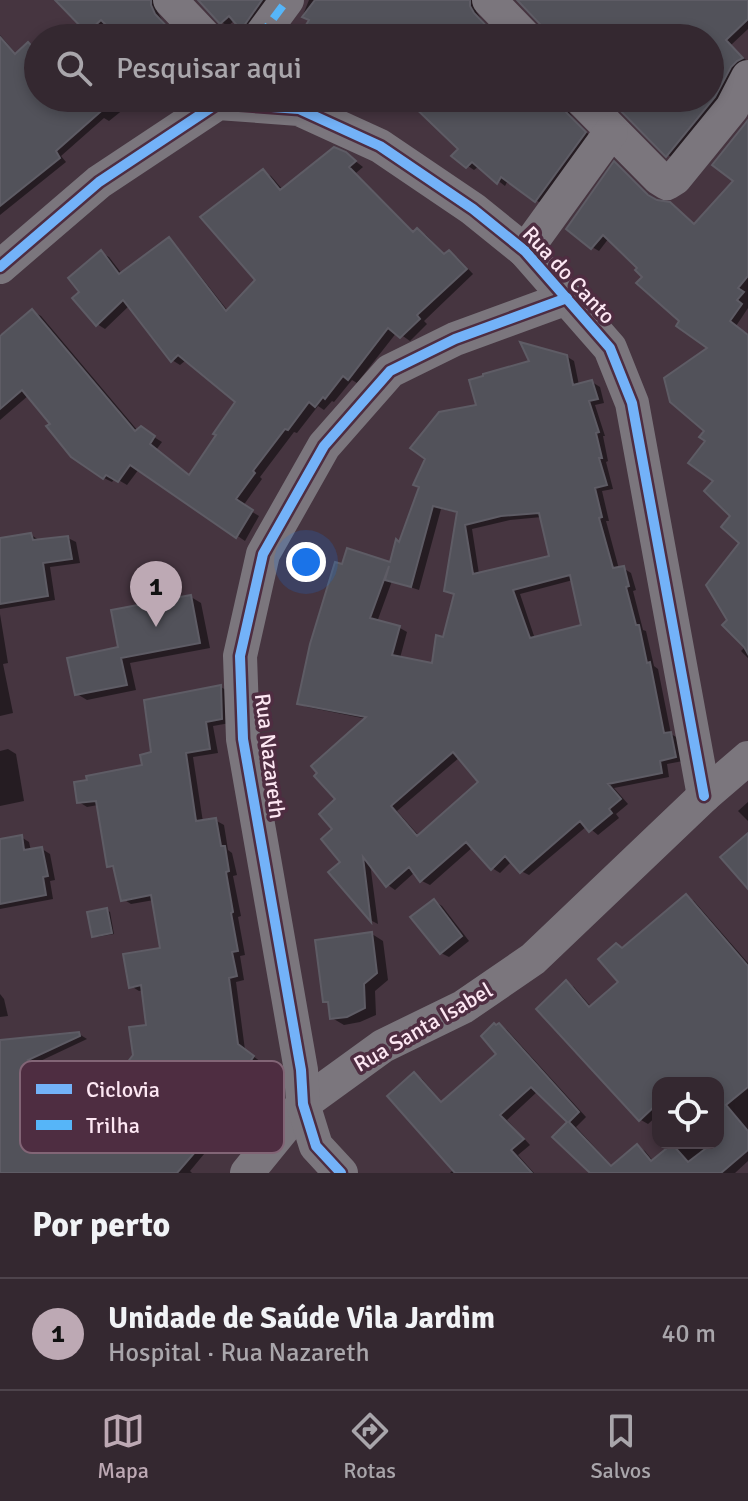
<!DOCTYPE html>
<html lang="pt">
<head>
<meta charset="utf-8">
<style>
	:root { --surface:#342830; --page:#3f343c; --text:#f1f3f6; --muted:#a9a6ab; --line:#4e444c; --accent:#bda9b4 }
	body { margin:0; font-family:Signika,sans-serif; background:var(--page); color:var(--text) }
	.controls { position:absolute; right:24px; bottom:24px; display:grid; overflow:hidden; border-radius:16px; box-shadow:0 4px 12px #0003 }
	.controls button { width:72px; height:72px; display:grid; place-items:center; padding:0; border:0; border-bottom:2px solid var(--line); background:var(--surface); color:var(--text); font:40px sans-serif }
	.you { position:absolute; left:306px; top:562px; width:28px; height:28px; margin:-20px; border:6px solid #fff; border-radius:50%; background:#1a73e8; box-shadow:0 0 0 12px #1a73e833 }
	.badge { display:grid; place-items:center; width:52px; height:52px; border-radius:50%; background:var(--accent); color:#111; font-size:26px; font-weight:700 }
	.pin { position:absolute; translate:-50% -66px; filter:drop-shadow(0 2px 4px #0008) }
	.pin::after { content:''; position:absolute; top:42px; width:28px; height:24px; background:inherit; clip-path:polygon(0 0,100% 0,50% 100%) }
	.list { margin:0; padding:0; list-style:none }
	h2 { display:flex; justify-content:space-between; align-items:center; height:104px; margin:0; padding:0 32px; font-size:34px }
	h2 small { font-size:26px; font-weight:400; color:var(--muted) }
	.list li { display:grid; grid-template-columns:52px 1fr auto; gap:24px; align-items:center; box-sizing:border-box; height:112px; padding:0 32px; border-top:2px solid var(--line) }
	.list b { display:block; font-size:30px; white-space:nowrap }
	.list p { margin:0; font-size:26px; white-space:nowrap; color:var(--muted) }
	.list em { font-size:26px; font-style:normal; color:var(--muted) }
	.icon { flex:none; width:44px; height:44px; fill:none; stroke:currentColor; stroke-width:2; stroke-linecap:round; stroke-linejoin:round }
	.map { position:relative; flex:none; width:748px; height:1173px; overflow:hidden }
	.search { position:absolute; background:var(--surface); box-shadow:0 4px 12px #0003; left:24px; right:24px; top:24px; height:88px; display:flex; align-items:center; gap:20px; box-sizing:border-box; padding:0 28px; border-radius:44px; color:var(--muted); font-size:30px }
	.sheet { height:216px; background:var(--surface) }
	nav { display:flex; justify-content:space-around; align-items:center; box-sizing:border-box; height:112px; border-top:2px solid var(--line); background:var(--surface); font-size:22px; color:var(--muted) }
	nav a { display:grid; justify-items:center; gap:4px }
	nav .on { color:var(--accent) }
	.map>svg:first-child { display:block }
	.shadow { fill:#0007; fill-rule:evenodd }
	.building { fill:#52525a; stroke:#5e5c65; stroke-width:2; fill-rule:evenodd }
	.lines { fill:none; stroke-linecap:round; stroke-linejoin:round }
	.minor { stroke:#7b767d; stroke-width:34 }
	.quiet { stroke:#56b5f8; stroke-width:8; stroke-dasharray:16 8; stroke-linecap:butt }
	.cycleway-casing { stroke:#4e2d41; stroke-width:15 }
	.cycleway { stroke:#73b2f8; stroke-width:10 }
	.labels { text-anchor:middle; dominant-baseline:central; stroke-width:7; stroke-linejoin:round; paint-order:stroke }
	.street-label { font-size:22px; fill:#fde7f3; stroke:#4e2d41 }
	.key { fill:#4e2d41; stroke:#826576; stroke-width:2 }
	.key-label { font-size:22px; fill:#fde7f3 }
</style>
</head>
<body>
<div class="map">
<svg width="748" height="1173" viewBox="0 0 748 1173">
	<rect width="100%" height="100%" fill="#463540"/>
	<g class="shadow">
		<path d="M 57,0 L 157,0 L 157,11 L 162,20 L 179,38 L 92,38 Z"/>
		<path d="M 200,0 L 272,0 L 249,32 L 235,20 L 228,26 L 221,22 Z"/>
		<path d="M 309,0 L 476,0 L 476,11 L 481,19 L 499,38 L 301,38 L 311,20 L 303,15 Z"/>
		<path d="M 520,0 L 748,0 L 748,29 L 731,45 L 748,62 L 722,101 L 674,159 L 668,155 L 611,98 L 710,98 L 710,38 L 548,38 L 547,32 Z"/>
		<path d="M 0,35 L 17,55 L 29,44 L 38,51 L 38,98 L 149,98 L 136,109 L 129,105 L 109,121 L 104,118 L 61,156 L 66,162 L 0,215 Z"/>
		<path d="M 374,98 L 567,98 L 567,109 L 573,118 L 592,138 L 543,205 L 508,180 L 505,186 L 479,166 L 474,170 L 468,166 L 461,149 L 408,98 L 396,110 Z"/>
		<path d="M 748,123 L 748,308 L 736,326 L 748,335 L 748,658 L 741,651 L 746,646 L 730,620 L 743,543 L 733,516 L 716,481 L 707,431 L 710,348 L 682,321 L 645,277 L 639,268 L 609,238 L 599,251 L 592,247 L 615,164 L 621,168 L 655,201 L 695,226 L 736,181 Z"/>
		<path d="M 354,160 L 363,167 L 356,173 L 415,233 L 418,230 L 426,235 L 446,255 L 449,252 L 457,257 L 473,274 L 424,321 L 427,324 L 410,341 L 397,332 L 357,383 L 352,380 L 334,402 L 332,401 L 324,410 L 318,406 L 297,433 L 294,432 L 260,477 L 262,479 L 243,506 L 259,516 L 245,541 L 139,469 L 127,485 L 115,478 L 112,482 L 104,478 L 72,456 L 53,425 L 29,395 L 0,420 L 0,334 L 4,335 L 33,312 L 41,316 L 138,431 L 149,434 L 162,442 L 156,450 L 191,477 L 238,402 L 186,360 L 180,365 L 172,360 L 130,305 L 105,329 L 97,324 L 82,292 L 101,253 L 109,257 L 122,274 L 168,240 L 176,245 L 228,311 L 258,280 L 263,172 L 271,176 L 283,190 Z"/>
		<path d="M 566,356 L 574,361 L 579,385 L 592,382 L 600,387 L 604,403 L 595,405 L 605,436 L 603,436 L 608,461 L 606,462 L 613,489 L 602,491 L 609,521 L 606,521 L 619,569 L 623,568 L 631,573 L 636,590 L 633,591 L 643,630 L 646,631 L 654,666 L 658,669 L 671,734 L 678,738 L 683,761 L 667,764 L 669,777 L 614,788 L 628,804 L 616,814 L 619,818 L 598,835 L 587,826 L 529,875 L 521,871 L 512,861 L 500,873 L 492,868 L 473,847 L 430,885 L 422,881 L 415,872 L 395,890 L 388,885 L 370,863 L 378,924 L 372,921 L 331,872 L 343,862 L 338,800 L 367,719 L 307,707 L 299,703 L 336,564 L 392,564 L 400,544 L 479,406 ZM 441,509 L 459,513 L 446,590 L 455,595 L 444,639 L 433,665 L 400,658 L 407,632 L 400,628 L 377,622 L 392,581 L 419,590 ZM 542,517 L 551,557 L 479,574 L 472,529 L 510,520 ZM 573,580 L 584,626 L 535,639 L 520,594 ZM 460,757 L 481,782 L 420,837 L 397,811 Z"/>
		<path d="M 31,535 L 39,540 L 68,538 L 76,542 L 80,563 L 50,567 L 55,600 L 0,609 L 0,540 Z"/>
		<path d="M 191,597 L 201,603 L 210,648 L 130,663 L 136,690 L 87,700 L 77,694 L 120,648 Z"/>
		<path d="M 0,614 L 8,663 L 3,664 L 13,713 L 0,716 Z"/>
		<path d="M 221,687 L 229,692 L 230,723 L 213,726 L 218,753 L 193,757 L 203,822 L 215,820 L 224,825 L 228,850 L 232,853 L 237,875 L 233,876 L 241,916 L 238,917 L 245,955 L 240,956 L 244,980 L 236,982 L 245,1050 L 261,1062 L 250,1078 L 252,1079 L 208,1137 L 214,1142 L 190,1171 L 192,1173 L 0,1173 L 0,1042 L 79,1034 L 87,1039 L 34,1064 L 83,1113 L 96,1100 L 104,1105 L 113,1114 L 143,1082 L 136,1056 L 148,1027 L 144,990 L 139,991 L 131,986 L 163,949 L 154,900 L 131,904 L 123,899 L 116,870 L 108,865 L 98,805 L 87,807 L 79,802 L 144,766 L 153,754 Z"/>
		<path d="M 8,749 L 16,754 L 24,801 L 0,806 L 0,751 Z"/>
		<path d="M 748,802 L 748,821 L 738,811 Z"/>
		<path d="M 21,837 L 29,842 L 31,851 L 42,849 L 50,854 L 55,880 L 50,881 L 53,899 L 0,909 L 0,841 Z"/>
		<path d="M 686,897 L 694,901 L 748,963 L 748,1161 L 735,1173 L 593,1173 L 555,1137 L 570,1122 L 538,1091 L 507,1120 L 530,1145 L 518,1155 L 534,1173 L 450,1173 L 454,1169 L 414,1075 L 422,1079 L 443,1103 L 499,1054 L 499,1025 L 507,1030 L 586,1117 L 576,1127 L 613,1167 L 637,1146 L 645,1151 L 654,1162 L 676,1143 L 718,1143 L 718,1083 L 658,1083 L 658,1115 L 648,1124 L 641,1120 L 566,983 L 574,987 L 592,1008 L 621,982 L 624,949 Z"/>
		<path d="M 434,901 L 442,906 L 469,941 L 449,957 L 441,953 Z"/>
		<path d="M 107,910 L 110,912 L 114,934 L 97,937 L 94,935 Z"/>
		<path d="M 372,934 L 383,941 L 388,980 L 375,991 L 376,1015 L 360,1022 L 344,1025 L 332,1018 L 330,1004 L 325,1001 Z"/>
		<path d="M 0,994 L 4,999 L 8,1016 L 0,1017 Z"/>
	</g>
	<g class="building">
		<path d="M 55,0 L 151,0 L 151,5 L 155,14 L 178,38 L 119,38 L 101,20 L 87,33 Z"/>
		<path d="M 198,0 L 262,0 L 241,30 L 229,16 L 220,24 Z"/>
		<path d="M 315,0 L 470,0 L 470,6 L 474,13 L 498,38 L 298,38 L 309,20 L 302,17 Z"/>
		<path d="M 517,0 L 748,0 L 748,19 L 726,40 L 743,58 L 737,61 L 731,67 L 715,97 L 666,157 L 608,98 L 710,98 L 710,38 L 612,38 L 600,26 L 588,38 L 545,38 L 545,32 L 540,24 Z"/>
		<path d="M 0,37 L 15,54 L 28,42 L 38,53 L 38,98 L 116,98 L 56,151 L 60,158 L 0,206 Z"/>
		<path d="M 405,98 L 561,98 L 561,104 L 566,112 L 586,132 L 535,202 L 501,177 L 497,184 L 472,162 L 466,168 L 451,156 L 458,149 Z"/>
		<path d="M 748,120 L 748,276 L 738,288 L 744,292 L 737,300 L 742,304 L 730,321 L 748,335 L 748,654 L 744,647 L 722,625 L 727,620 L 706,585 L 739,543 L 721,527 L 730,516 L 704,491 L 713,481 L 688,463 L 705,441 L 699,437 L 704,431 L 670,402 L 664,378 L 707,348 L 676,326 L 679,321 L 636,283 L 642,277 L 635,270 L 637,268 L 603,235 L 591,249 L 566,229 L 614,161 L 648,195 L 657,200 L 670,202 L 694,224 L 733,181 L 712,165 Z"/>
		<path d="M 334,147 L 346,152 L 356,161 L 349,167 L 413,232 L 417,228 L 444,254 L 449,250 L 467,269 L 417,315 L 420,319 L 400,338 L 388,328 L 348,380 L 343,376 L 325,399 L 323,397 L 315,407 L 309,402 L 288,430 L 285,429 L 253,471 L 255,473 L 236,499 L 253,510 L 236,538 L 130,465 L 118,482 L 106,475 L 103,479 L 71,457 L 46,426 L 50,424 L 22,390 L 0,409 L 0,336 L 32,309 L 135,431 L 141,426 L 155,436 L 150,444 L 189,475 L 216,435 L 213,434 L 235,402 L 178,355 L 171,362 L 123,300 L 96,326 L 72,298 L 79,292 L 68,278 L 101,250 L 119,274 L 169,237 L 226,311 L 255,280 L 200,217 L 263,169 L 280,190 Z"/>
		<path d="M 520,342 L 567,355 L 573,385 L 592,380 L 598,399 L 589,401 L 599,432 L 596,433 L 602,458 L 599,458 L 607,485 L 595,488 L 602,517 L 599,518 L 613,568 L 624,566 L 629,586 L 626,587 L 636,625 L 639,625 L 647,663 L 650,662 L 664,733 L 671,732 L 676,757 L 660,761 L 662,773 L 608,784 L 621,799 L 609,809 L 612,813 L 589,832 L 580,821 L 520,873 L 505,856 L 491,870 L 466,842 L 420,882 L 409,867 L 386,887 L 363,857 L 371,922 L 328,872 L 340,862 L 321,839 L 332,829 L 319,814 L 335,799 L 314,776 L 317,773 L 311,766 L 366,717 L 297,704 L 310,644 L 335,562 L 342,564 L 347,548 L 390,562 L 396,539 L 399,542 L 419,487 L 413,485 L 425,459 L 410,448 L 439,412 L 476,405 L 469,380 L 483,376 L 483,374 L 529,361 ZM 433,506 L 457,512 L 444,591 L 454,594 L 443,637 L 436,635 L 432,663 L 392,655 L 400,626 L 370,618 L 389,566 L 385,580 L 411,587 ZM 539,513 L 549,556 L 473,574 L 465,525 L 501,516 ZM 570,575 L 581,625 L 530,638 L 513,590 ZM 453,752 L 478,782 L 417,836 L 391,806 Z"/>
		<path d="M 31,533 L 33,540 L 68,536 L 72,559 L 43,563 L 48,596 L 0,604 L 0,538 Z"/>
		<path d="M 191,595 L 200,643 L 121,658 L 127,685 L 75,695 L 67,658 L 118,647 L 111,610 Z"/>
		<path d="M 221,685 L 222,719 L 206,722 L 210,749 L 186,753 L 196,821 L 216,818 L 221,846 L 225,846 L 229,871 L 226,872 L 233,912 L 231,913 L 238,951 L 232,952 L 237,976 L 229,978 L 238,1044 L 254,1056 L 243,1072 L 245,1073 L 201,1131 L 208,1137 L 177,1173 L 0,1173 L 0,1040 L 79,1032 L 80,1036 L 28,1060 L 81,1112 L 95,1098 L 110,1114 L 140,1083 L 123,1068 L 133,1055 L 129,1027 L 146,1025 L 141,985 L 129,988 L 123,954 L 160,948 L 151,895 L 121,901 L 113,866 L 107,867 L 96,801 L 77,803 L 74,782 L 87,780 L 86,776 L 142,765 L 140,755 L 151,752 L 144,700 Z"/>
		<path d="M 748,833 L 748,889 L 720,857 Z"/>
		<path d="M 22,835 L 24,850 L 42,847 L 48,876 L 43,877 L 46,895 L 0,904 L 0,839 Z"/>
		<path d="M 686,894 L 748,966 L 748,1087 L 726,1105 L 748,1131 L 748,1150 L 721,1173 L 590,1173 L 552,1137 L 567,1122 L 531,1087 L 500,1115 L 524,1139 L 511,1150 L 532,1173 L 455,1173 L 387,1096 L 414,1072 L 441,1102 L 496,1054 L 481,1036 L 494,1023 L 496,1025 L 499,1023 L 579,1112 L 569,1122 L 611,1166 L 637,1144 L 651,1161 L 672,1144 L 688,1162 L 713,1143 L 718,1143 L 718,1083 L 658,1083 L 658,1103 L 639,1121 L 536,1009 L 566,980 L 589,1007 L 618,982 L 598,959 L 616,943 L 622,948 Z"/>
		<path d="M 434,899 L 462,936 L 440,954 L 410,917 Z"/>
		<path d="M 107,908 L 112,933 L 92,937 L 87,912 Z"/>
		<path d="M 372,932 L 377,973 L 364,984 L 365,1008 L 347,1017 L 330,1019 L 328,1002 L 323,1002 L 315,940 Z"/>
	</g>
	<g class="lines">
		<g class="minor">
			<path d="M 170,0 L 206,38"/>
			<path d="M 489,0 L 526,38"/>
			<path d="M 259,38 L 287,0"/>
			<path d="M 580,98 L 659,178 L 667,183 L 675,178 L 732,108 L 748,77"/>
			<path d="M 525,251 L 611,132"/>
			<path d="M 0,267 L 99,182 L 218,103 L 299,109 L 380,146 L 473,209 L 525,251 L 610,348 L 632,403 L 704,796"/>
			<path d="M 247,1173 L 303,1104 L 383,1046 L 463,1007 L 533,959 L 704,796 L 748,758"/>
			<path d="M 341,1173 L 316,1146 L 303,1104 L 301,1070 L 243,739 L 240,656 L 263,554 L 324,446 L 390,371 L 455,339 L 567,298"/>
		</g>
		<path class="quiet" d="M 259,38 L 287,0"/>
		<g class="cycleway-casing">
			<g id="cycleway">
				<path d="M 0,267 L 99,182 L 218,103 L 299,109 L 380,146 L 473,209 L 525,251 L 610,348 L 632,403 L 704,796"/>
				<path d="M 341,1173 L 316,1146 L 303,1104 L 301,1070 L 243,739 L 240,656 L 263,554 L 324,446 L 390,371 L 455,339 L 567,298"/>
			</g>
		</g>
		<use href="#cycleway" class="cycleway"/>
	</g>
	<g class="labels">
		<g class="street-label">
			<text transform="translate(569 275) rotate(47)">Rua do Canto</text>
			<text transform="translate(270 756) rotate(83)">Rua Nazareth</text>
			<text transform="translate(423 1027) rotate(-30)">Rua Santa Isabel</text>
		</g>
	</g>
	<rect x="20" y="1061" width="264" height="92" rx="12" class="key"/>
	<rect x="36" y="1084" width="36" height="10" fill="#73b2f8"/>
	<rect x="36" y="1120" width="36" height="10" fill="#56b5f8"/>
	<g class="key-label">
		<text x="86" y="1097">Ciclovia</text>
		<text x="86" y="1133">Trilha</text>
	</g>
</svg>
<div class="controls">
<button><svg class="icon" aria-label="locate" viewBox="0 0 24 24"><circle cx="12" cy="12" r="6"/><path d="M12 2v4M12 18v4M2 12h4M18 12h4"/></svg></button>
</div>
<div class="you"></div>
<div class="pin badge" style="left:156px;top:627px">1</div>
<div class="search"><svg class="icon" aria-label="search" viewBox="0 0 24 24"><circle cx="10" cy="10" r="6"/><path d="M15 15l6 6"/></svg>Pesquisar aqui</div>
</div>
<section class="sheet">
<h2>Por perto<small></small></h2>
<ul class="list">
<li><span class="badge">1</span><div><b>Unidade de Saúde Vila Jardim</b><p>Hospital · Rua Nazareth</p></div><em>40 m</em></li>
</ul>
</section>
<nav>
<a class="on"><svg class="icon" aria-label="map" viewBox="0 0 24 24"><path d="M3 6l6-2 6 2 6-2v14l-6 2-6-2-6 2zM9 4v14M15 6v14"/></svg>Mapa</a>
<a><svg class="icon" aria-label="directions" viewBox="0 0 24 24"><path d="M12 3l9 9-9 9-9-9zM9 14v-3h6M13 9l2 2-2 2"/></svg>Rotas</a>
<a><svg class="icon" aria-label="saved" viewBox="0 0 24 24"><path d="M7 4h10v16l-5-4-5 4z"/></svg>Salvos</a>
</nav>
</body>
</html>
